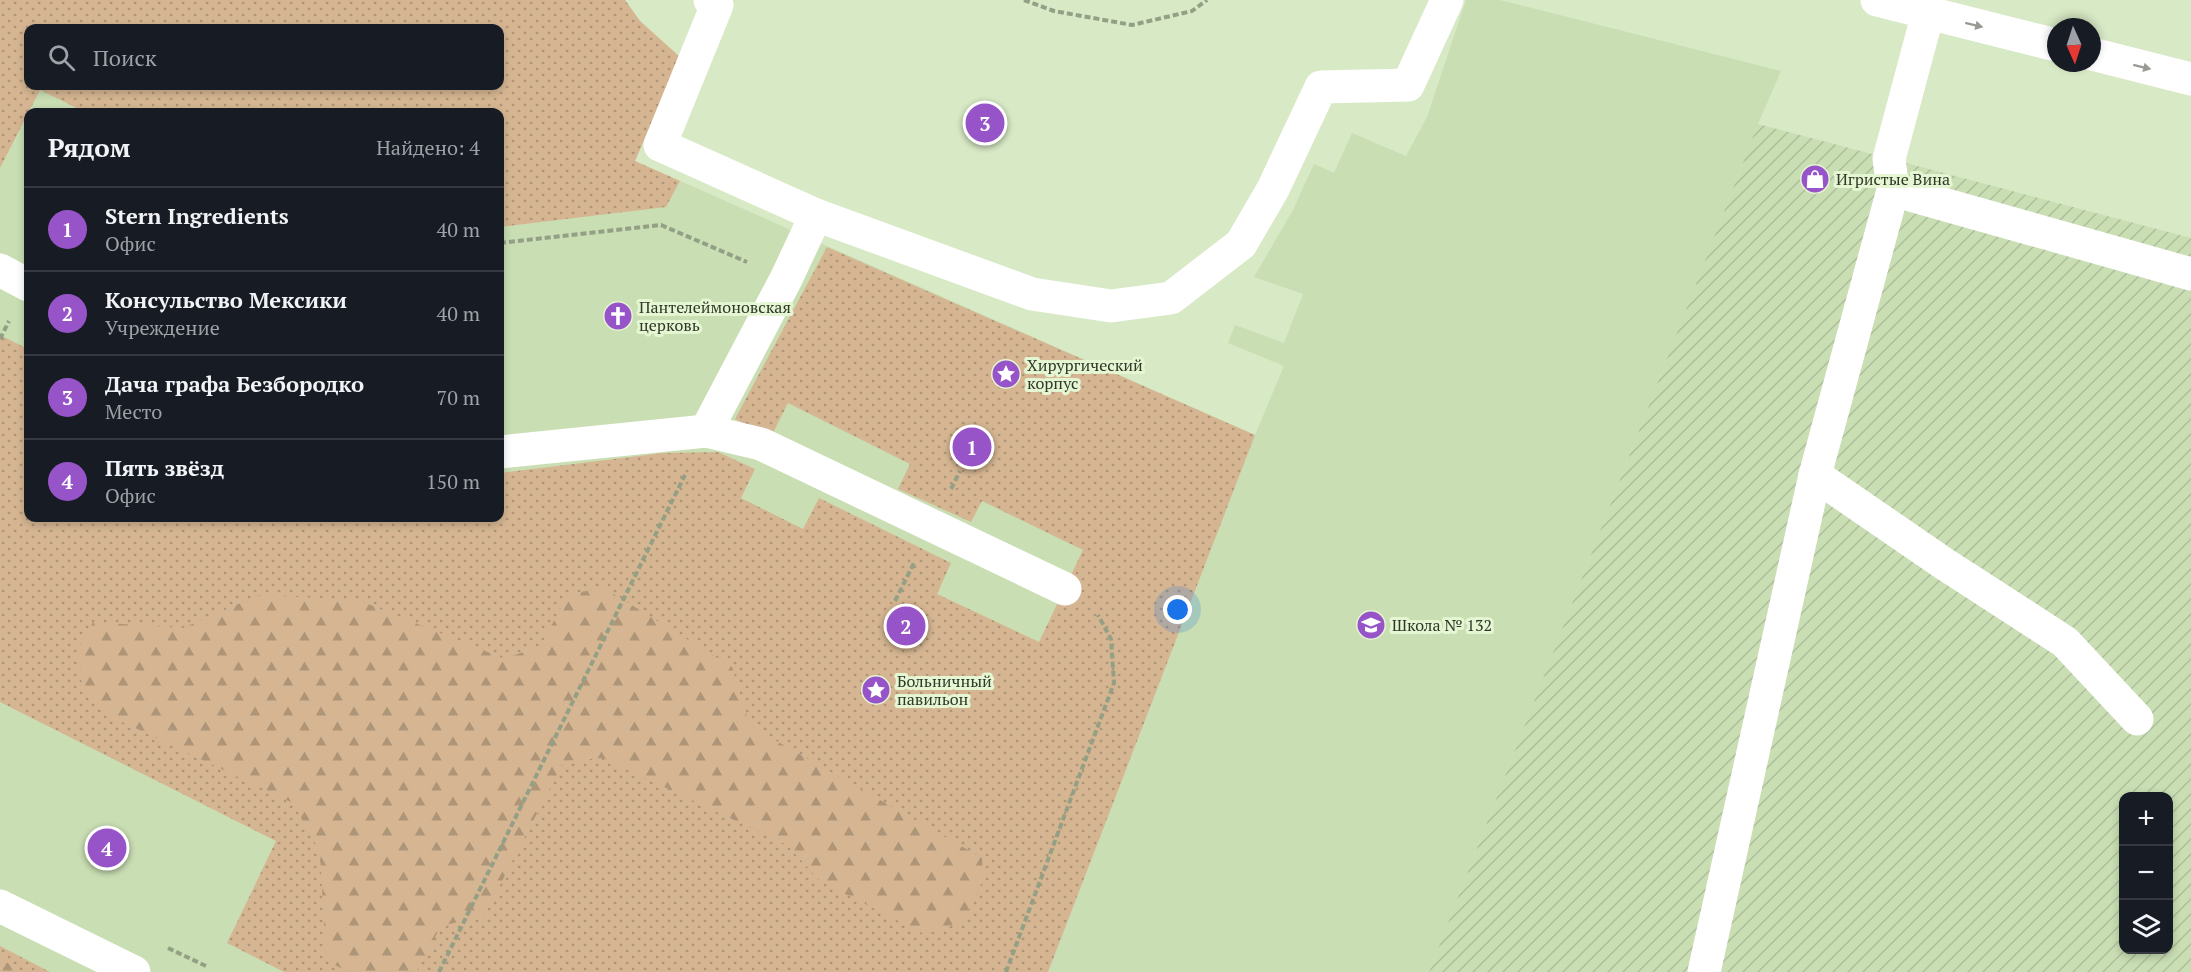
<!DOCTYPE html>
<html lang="ru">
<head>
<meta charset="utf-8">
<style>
	:root { --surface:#171b24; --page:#20242c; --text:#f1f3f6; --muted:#9ea1a6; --line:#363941; --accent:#9753c8 }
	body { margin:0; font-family:"PT Serif",serif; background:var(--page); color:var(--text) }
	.controls { position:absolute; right:18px; bottom:18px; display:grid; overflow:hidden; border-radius:12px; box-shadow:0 3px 9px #0003 }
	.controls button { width:54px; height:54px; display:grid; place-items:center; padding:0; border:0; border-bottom:2px solid var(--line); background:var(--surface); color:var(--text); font:30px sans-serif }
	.compass { position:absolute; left:2047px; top:18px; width:54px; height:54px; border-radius:50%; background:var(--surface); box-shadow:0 3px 9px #0003; rotate:177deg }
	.you { position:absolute; left:1178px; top:610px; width:21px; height:21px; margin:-15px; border:4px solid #fff; border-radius:50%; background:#1a73e8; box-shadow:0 0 0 9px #1a73e833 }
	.badge { display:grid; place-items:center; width:39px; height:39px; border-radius:50%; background:var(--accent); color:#fff; font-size:20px; font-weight:700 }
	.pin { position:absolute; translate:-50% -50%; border:3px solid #fff; box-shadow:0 2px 6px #0006 }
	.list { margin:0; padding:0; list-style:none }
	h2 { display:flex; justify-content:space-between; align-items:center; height:78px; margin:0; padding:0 24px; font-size:26px }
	h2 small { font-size:20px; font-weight:400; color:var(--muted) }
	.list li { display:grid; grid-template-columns:39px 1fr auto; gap:18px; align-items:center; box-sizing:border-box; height:84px; padding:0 24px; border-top:2px solid var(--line) }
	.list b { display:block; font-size:22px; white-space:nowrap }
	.list p { margin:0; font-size:20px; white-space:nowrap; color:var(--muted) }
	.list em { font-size:20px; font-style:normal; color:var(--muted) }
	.icon { flex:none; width:33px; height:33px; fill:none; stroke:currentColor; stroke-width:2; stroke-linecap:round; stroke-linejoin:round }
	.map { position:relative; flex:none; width:2191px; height:972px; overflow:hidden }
	.search { position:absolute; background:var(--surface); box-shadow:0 3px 9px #0003; left:24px; top:24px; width:480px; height:66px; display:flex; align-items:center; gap:15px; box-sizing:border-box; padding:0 21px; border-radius:12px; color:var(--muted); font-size:22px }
	.panel { position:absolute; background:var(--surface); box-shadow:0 3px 9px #0003; left:24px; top:108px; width:480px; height:414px; border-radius:12px }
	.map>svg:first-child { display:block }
	.built { fill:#c9deb3; fill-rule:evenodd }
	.industrial { fill:url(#industrial-furrows); fill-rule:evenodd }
	.grass { fill:url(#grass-dots); fill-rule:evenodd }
	.forest { fill:url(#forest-firs) }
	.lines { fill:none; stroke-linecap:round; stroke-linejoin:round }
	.path { stroke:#93a085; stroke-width:4; stroke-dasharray:6 3; stroke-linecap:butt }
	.minor { stroke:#fff; stroke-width:33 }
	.major { stroke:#fff; stroke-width:33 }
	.oneway { fill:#989b94 }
	.labels { text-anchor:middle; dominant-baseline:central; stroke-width:6; stroke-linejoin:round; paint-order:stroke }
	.poi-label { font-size:16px; fill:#313729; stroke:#e5f6d2; text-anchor:start }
</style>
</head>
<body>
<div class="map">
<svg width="2191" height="972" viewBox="0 0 2191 972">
	<defs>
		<pattern id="industrial-furrows" width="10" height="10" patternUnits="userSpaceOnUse" patternTransform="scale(1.5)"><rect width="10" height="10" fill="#c9deb3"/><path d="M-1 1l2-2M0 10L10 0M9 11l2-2" fill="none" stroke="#adbf9a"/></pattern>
		<pattern id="grass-dots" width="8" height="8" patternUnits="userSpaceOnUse" patternTransform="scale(1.5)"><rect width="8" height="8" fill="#d6b692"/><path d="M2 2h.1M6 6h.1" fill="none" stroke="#ae9577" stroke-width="1.8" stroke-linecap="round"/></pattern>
		<pattern id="forest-firs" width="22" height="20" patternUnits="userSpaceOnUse" patternTransform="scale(1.5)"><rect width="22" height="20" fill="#d6b692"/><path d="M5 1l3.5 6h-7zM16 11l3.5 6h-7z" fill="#ae9577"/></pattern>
	</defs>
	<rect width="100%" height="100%" fill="#d8e9c5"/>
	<path class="built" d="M 0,0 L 625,0 L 640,21 L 680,57 L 635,161 L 1255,435 L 1284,366 L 1228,343 L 1235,325 L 1284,343 L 1303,294 L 1254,277 L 1293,210 L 1314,164 L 1334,173 L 1352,133 L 1406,156 L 1427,117 L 1466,0 L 1500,0 L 1781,71 L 1758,124 L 1429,972 L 0,972 ZM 28,28 L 500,28 L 500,86 L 28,86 ZM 28,112 L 500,112 L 500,518 L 28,518 Z"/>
	<path class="industrial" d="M 1758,124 L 2191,238 L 2191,972 L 1429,972 ZM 2124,796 L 2168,796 L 2168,950 L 2124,950 Z"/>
	<g class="grass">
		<path d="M 0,0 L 625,0 L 640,21 L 680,57 L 635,161 L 680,181 L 666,207 L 500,227 L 500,112 L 85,112 L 40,90 L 0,168 ZM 28,28 L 500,28 L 500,86 L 28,86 Z"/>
		<path d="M 827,247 L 1255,435 L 1048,972 L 284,972 L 227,943 L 276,841 L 0,702 L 0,335 L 28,349 L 28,518 L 500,518 L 500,473 L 663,453 L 718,452 L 755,469 L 741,498 L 803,529 L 819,498 L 951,563 L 937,594 L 1039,642 L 1083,550 L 982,501 L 971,522 L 898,489 L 910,464 L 788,403 L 771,437 L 735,419 Z"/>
		<path d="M 0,946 L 50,972 L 0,972 Z"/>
	</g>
	<g class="forest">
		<path d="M 604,588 L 732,667 L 750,726 L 982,858 L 983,880 L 965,920 L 926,935 L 820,881 L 787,845 L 603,758 L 564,761 L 484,916 L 441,926 L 416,972 L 348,972 L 326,960 L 320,852 L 293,803 L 114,718 L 83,694 L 78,649 L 93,622 L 183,628 L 259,595 L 358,600 L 505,659 L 541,645 L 568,594 Z"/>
		<path d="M 0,959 L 25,972 L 0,972 Z"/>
	</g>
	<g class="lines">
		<g class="path">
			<path d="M 1024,0 L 1054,11 L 1132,25 L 1192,11 L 1207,0"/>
			<path d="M 500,243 L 661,225 L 747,262"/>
			<path d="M 0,339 L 9,321"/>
			<path d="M 951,489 L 960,471"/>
			<path d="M 895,601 L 914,563"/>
			<path d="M 168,948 L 208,967"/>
			<path d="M 439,972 L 685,475"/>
			<path d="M 1006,972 L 1114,683 L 1111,639 L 1098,615"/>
		</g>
		<g class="minor">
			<path d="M 710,0 L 717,5 L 660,145 L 816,215 L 1032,294 L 1111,306 L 1171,298 L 1241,244 L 1273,189 L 1321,87 L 1408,85 L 1447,0"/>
			<path d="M 1893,190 L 2191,274"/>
			<path d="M 0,270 L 28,285"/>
			<path d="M 706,431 L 786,279 L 816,215"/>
			<path d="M 500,452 L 706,431 L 761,444 L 1065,589"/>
			<path d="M 1815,475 L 1943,563 L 2065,642 L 2137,719"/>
			<path d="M 0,906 L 134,972"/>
			<path d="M 1704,972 L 1815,475 L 1893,190 L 1889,159 L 1928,13"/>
		</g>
		<g class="major">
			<path d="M 1877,0 L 2056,45"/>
			<path d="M 2092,54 L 2191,79"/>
		</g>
	</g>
	<defs><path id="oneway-solid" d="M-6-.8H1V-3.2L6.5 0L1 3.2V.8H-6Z" transform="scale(1.5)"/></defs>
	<g class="oneway">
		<use href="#oneway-solid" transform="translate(1974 25) rotate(14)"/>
		<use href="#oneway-solid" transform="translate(2142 67) rotate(14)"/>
	</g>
	<defs>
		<g id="shop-disc" transform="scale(1.5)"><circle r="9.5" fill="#9753c8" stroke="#e5f6d2"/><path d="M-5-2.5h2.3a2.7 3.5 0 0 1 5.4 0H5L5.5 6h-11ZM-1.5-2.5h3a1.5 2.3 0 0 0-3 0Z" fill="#fff"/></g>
		<g id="church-disc" transform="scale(1.5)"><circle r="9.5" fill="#9753c8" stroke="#e5f6d2"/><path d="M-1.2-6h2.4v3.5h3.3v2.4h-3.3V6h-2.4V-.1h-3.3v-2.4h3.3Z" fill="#fff"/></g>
		<g id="sight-disc" transform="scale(1.5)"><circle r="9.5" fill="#9753c8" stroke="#e5f6d2"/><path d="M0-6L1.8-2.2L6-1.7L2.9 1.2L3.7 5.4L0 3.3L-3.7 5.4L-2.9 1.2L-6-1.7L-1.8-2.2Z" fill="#fff"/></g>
		<g id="school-disc" transform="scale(1.5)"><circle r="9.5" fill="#9753c8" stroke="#e5f6d2"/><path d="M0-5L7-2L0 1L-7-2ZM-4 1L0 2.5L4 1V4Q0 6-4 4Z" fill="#fff"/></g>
	</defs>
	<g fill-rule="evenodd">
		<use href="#shop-disc" x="1815" y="179"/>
		<use href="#church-disc" x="618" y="316"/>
		<use href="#sight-disc" x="1006" y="374"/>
		<use href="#school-disc" x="1371" y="625"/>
		<use href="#sight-disc" x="876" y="690"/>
	</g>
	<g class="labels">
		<g class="poi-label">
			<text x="1836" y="179">Игристые Вина</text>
			<text x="639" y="307">Пантелеймоновская<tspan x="639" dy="18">церковь</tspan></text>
			<text x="1027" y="365">Хирургический<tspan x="1027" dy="18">корпус</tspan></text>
			<text x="1392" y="625">Школа № 132</text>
			<text x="897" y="681">Больничный<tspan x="897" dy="18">павильон</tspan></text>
		</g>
	</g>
</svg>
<div class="controls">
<button>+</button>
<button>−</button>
<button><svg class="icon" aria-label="layers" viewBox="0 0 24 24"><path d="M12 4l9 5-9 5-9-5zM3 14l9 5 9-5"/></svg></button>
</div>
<svg class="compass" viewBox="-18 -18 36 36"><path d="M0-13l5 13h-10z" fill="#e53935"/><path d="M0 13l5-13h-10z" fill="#9ea1a6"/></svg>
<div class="you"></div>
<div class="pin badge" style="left:972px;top:447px">1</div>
<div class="pin badge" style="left:906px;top:626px">2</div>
<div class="pin badge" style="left:985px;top:123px">3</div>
<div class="pin badge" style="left:107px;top:848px">4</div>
<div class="search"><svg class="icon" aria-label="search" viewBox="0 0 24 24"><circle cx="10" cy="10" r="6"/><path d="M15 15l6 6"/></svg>Поиск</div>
<section class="panel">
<h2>Рядом<small>Найдено: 4</small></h2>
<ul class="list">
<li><span class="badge">1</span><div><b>Stern Ingredients</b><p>Офис</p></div><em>40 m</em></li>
<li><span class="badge">2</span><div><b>Консульство Мексики</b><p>Учреждение</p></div><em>40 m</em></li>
<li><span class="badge">3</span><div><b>Дача графа Безбородко</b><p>Место</p></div><em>70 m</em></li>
<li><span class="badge">4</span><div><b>Пять звёзд</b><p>Офис</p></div><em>150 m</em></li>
</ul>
</section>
</div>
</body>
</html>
